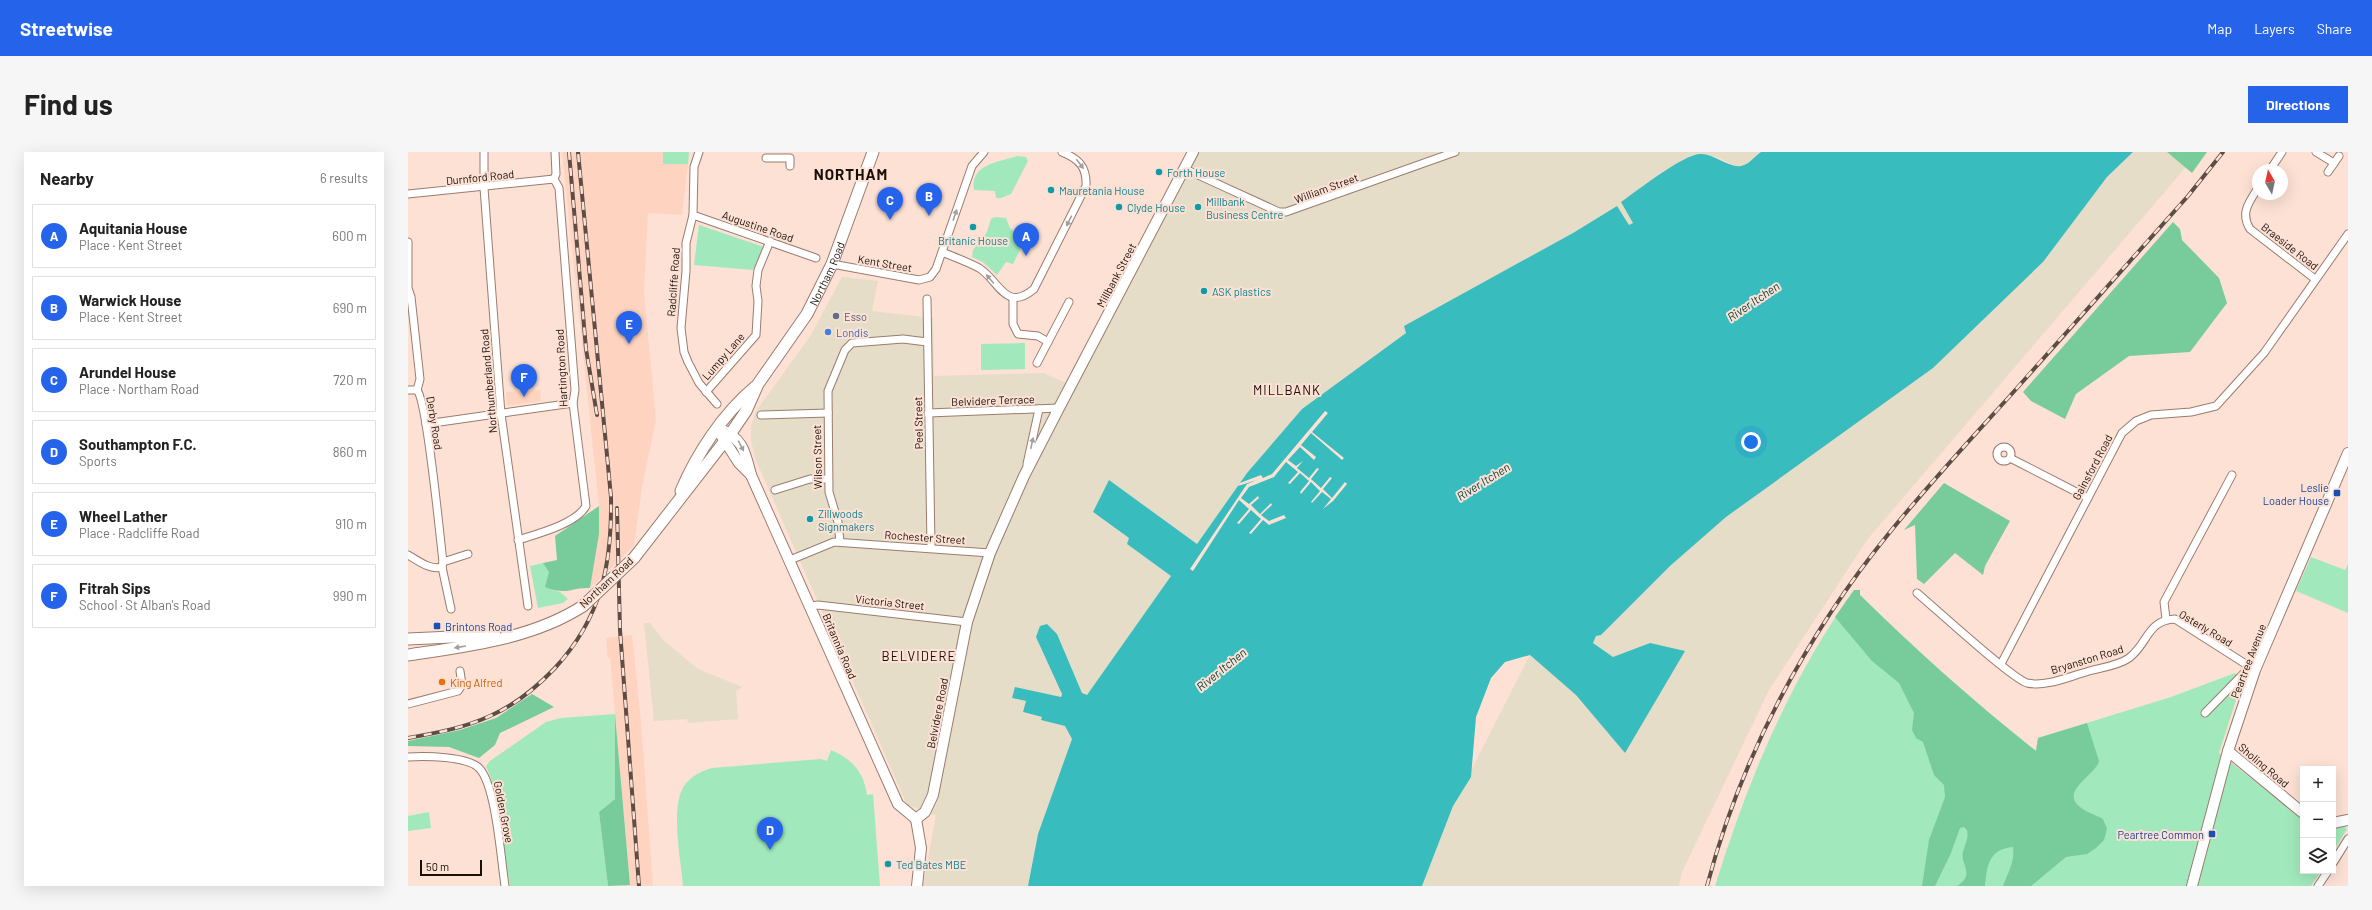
<!DOCTYPE html>
<html lang="en">
<head>
<meta charset="utf-8">
<style>
	:root { --surface:#fff; --page:#f6f6f6; --text:#222; --muted:#767676; --line:#e0e0e0; --accent:#2563eb }
	body { margin:0; font-family:Barlow,sans-serif; background:var(--page); color:var(--text) }
	.controls { position:absolute; right:12px; bottom:12px; display:grid; overflow:hidden; border-radius:0px; box-shadow:0 4px 16px #0002 }
	.controls button { width:36px; height:36px; display:grid; place-items:center; padding:0; border:0; border-bottom:1px solid var(--line); background:var(--surface); color:var(--text); font:20px sans-serif }
	.compass { position:absolute; left:1844px; top:12px; width:36px; height:36px; border-radius:50%; background:var(--surface); box-shadow:0 4px 16px #0002; rotate:351deg }
	.scale { position:absolute; left:12px; bottom:10px; width:62px; box-sizing:border-box; padding-left:4px; border:2px solid #1a0e09; border-top:0; font-size:11px; line-height:14px; white-space:nowrap; color:#1a0e09; -webkit-text-stroke:3px #fce1d4; paint-order:stroke }
	.you { position:absolute; left:1343px; top:290px; width:14px; height:14px; margin:-10px; border:3px solid #fff; border-radius:50%; background:#1a73e8; box-shadow:0 0 0 6px #1a73e833 }
	.badge { display:grid; place-items:center; width:26px; height:26px; border-radius:50%; background:var(--accent); color:#fff; font-size:13px; font-weight:700 }
	.pin { position:absolute; translate:-50% -33px; filter:drop-shadow(0 1px 2px #0008) }
	.pin::after { content:''; position:absolute; top:21px; width:14px; height:12px; background:inherit; clip-path:polygon(0 0,100% 0,50% 100%) }
	.list { margin:0; padding:0; list-style:none }
	h2 { display:flex; justify-content:space-between; align-items:center; height:52px; margin:0; padding:0 16px; font-size:17px }
	h2 small { font-size:13px; font-weight:400; color:var(--muted) }
	.list li { display:grid; grid-template-columns:26px 1fr auto; gap:12px; align-items:center; box-sizing:border-box; height:64px; margin:0 8px 8px; padding:0 8px; border:1px solid var(--line); border-radius:0px }
	.list b { display:block; font-size:15px; white-space:nowrap }
	.list p { margin:0; font-size:13px; white-space:nowrap; color:var(--muted) }
	.list em { font-size:13px; font-style:normal; color:var(--muted) }
	.icon { flex:none; width:22px; height:22px; fill:none; stroke:currentColor; stroke-width:2; stroke-linecap:round; stroke-linejoin:round }
	.map { position:relative; flex:none; width:1940px; height:734px; overflow:hidden; border-radius:0px }
	header { display:flex; align-items:center; gap:24px; box-sizing:border-box; height:56px; padding:0 20px; background:var(--accent); color:#fff }
	header strong { font-size:19px }
	nav { display:flex; gap:22px; margin-inline-start:auto; font-size:14px }
	.intro { display:flex; align-items:center; justify-content:space-between; box-sizing:border-box; height:96px; padding:0 24px }
	h1 { margin:0; font-size:28px }
	.button { padding:10px 18px; border-radius:0px; background:var(--accent); color:#fff; font-size:14px; font-weight:700 }
	main { display:flex; gap:24px; padding:0 24px }
	aside { flex:1; background:var(--surface); border-radius:0px; box-shadow:0 4px 16px #0002 }
	.map>svg:first-child { display:block }
	.built { fill:#fed4c1 }
	.industrial { fill:#e5ddc7 }
	.green { fill:#a1e9bc }
	.forest { fill:#78cc9b }
	.water { fill:#39bcbe }
	.pier { fill:#fce1d4 }
	.lines { fill:none; stroke-linecap:round; stroke-linejoin:round }
	.street-casing { stroke:#9b7c6e; stroke-width:9 }
	.secondary-casing { stroke:#9b7c6e; stroke-width:12 }
	.primary-casing { stroke:#9b7c6e; stroke-width:13 }
	.street { stroke:#fff; stroke-width:7 }
	.secondary { stroke:#fff; stroke-width:10 }
	.primary { stroke:#fff; stroke-width:11 }
	.rail-casing { stroke:#5e4d46; stroke-width:4 }
	.rail { stroke:#fce1d4; stroke-width:2.5; stroke-dasharray:8; stroke-linecap:butt }
	.primary-bridge-casing { stroke:#9b7c6e; stroke-width:13; stroke-linecap:butt }
	.primary-bridge { stroke:#fff; stroke-width:11 }
	.oneway { fill:#a39f9d }
	.culture-dot { fill:#0f9aa8; stroke:#fce1d4; stroke-width:1.5 }
	.service-dot { fill:#5c6f8a; stroke:#fce1d4; stroke-width:1.5 }
	.shop-dot { fill:#3f7fe0; stroke:#fce1d4; stroke-width:1.5 }
	.transit-dot { fill:#1a4fb4; stroke:#fce1d4; stroke-width:1.5 }
	.food-dot { fill:#e8710a; stroke:#fce1d4; stroke-width:1.5 }
	.labels { text-anchor:middle; dominant-baseline:central; stroke-width:4; stroke-linejoin:round; paint-order:stroke }
	.culture-label { font-size:11px; fill:#0d838f; stroke:#fce1d4; text-anchor:start }
	.street-label { font-size:11px; fill:#1a0e09; stroke:#fce1d4 }
	.service-label { font-size:11px; fill:#4e5e75; stroke:#fce1d4; text-anchor:start }
	.shop-label { font-size:11px; fill:#366cbe; stroke:#fce1d4; text-anchor:start }
	.transit-label { font-size:11px; fill:#164399; stroke:#fce1d4; text-anchor:end }
	.food-label { font-size:11px; fill:#c56008; stroke:#fce1d4; text-anchor:start }
	.water-label { font-size:12px; font-style:italic; fill:#013e3f; stroke:#fce1d4 }
	.quarter-label { font-size:13px; letter-spacing:1px; fill:#1a0e09; stroke:#fce1d4 }
	.district-label { font-size:15px; font-weight:bold; letter-spacing:1px; fill:#1a0e09; stroke:#fce1d4 }
</style>
</head>
<body>
<header>
<strong>Streetwise</strong>
<nav><a>Map</a><a>Layers</a><a>Share</a></nav>
</header>
<div class="intro"><h1>Find us</h1><a class="button">Directions</a></div>
<main>
<aside>
<h2>Nearby<small>6 results</small></h2>
<ul class="list">
<li><span class="badge">A</span><div><b>Aquitania House</b><p>Place · Kent Street</p></div><em>600 m</em></li>
<li><span class="badge">B</span><div><b>Warwick House</b><p>Place · Kent Street</p></div><em>690 m</em></li>
<li><span class="badge">C</span><div><b>Arundel House</b><p>Place · Northam Road</p></div><em>720 m</em></li>
<li><span class="badge">D</span><div><b>Southampton F.C.</b><p>Sports</p></div><em>860 m</em></li>
<li><span class="badge">E</span><div><b>Wheel Lather</b><p>Place · Radcliffe Road</p></div><em>910 m</em></li>
<li><span class="badge">F</span><div><b>Fitrah Sips</b><p>School · St Alban's Road</p></div><em>990 m</em></li>
</ul>
</aside>
<div class="map">
<svg width="1940" height="734" viewBox="0 0 1940 734">
	<rect width="100%" height="100%" fill="#fce1d4"/>
	<g class="built">
		<path d="M 154,0 L 255,0 L 256,12 L 280,12 L 274,63 L 240,61 L 236,140 L 248,268 L 234,335 L 226,394 L 182,436 L 191,382 L 191,354 Z"/>
		<path d="M 132,238 L 133,249 L 99,254 L 98,240 Z"/>
		<path d="M 224,483 L 233,570 L 245,734 L 211,734 L 222,732 L 202,505 L 200,506 L 198,486 Z"/>
	</g>
	<g class="industrial">
		<path d="M 779,0 L 1353,0 L 1335,14 L 1329,15 L 1307,4 L 1213,50 L 1225,71 L 1221,73 L 1209,54 L 1165,81 L 996,174 L 998,181 L 894,257 L 839,321 L 789,392 L 701,328 L 685,361 L 721,386 L 719,392 L 763,424 L 679,543 L 674,541 L 649,482 L 653,545 L 607,536 L 604,546 L 618,549 L 615,561 L 634,565 L 634,568 L 657,574 L 664,587 L 630,682 L 620,734 L 515,734 L 528,663 L 499,653 L 347,306 L 343,288 L 343,274 L 348,259 L 403,183 L 434,125 L 470,129 L 464,159 L 525,166 L 526,224 L 636,221 L 660,232 Z"/>
		<path d="M 1725,0 L 1759,0 L 1778,15 L 1459,388 L 1361,538 L 1274,720 L 1271,734 L 1014,734 L 1045,654 L 1122,503 L 1168,543 L 1217,601 L 1242,491 L 1205,505 L 1185,491 L 1188,484 L 1193,483 L 1262,414 L 1318,365 L 1525,216 L 1635,110 L 1699,25 Z"/>
		<path d="M 236,471 L 242,471 L 256,489 L 290,517 L 334,535 L 328,539 L 330,567 L 280,571 L 279,567 L 246,569 Z"/>
	</g>
	<g class="green">
		<path d="M 255,0 L 281,0 L 280,12 L 255,12 Z"/>
		<path d="M 609,4 L 618,5 L 620,9 L 603,42 L 593,46 L 588,46 L 587,39 L 566,38 C 562,12 591,10 609,4 Z"/>
		<path d="M 587,65 L 598,66 L 602,76 L 614,86 L 615,92 L 605,112 L 598,110 L 589,123 L 575,110 L 564,105 L 565,98 L 579,80 L 583,67 Z"/>
		<path d="M 291,73 L 356,95 L 345,118 L 286,113 Z"/>
		<path d="M 617,191 L 617,217 L 573,218 L 573,192 Z"/>
		<path d="M 1903,405 L 1937,418 L 1940,412 L 1940,461 L 1888,439 Z"/>
		<path d="M 135,411 L 142,420 L 145,438 L 152,440 L 160,447 L 155,451 L 130,456 L 122,414 Z"/>
		<path d="M 1446,438 L 1452,438 L 1452,443 C 1508,498 1566,550 1628,599 L 1630,586 L 1763,545 L 1827,521 L 1834,530 L 1811,601 L 1895,667 L 1895,719 L 1913,719 L 1903,734 L 1307,734 C 1340,628 1381,529 1446,438 Z"/>
		<path d="M 207,562 L 207,647 L 191,660 L 200,734 L 102,734 L 84,629 L 78,614 L 82,609 L 138,570 L 153,566 Z"/>
		<path d="M 423,598 C 444,607 456,620 459,643 L 465,642 L 472,734 L 275,734 C 273,708 262,656 276,634 C 283,624 293,619 304,616 L 413,607 L 419,609 Z"/>
		<path d="M 21,660 L 23,676 L 0,679 L 0,664 Z"/>
		<path d="M 1936,674 L 1939,677 L 1925,700 L 1925,676 Z"/>
	</g>
	<g class="forest">
		<path d="M 1759,0 L 1799,0 L 1784,21 Z"/>
		<path d="M 1765,70 L 1772,77 L 1774,88 L 1811,126 L 1819,151 L 1782,200 L 1721,204 L 1668,242 L 1657,267 L 1623,249 L 1615,240 Z"/>
		<path d="M 1536,331 L 1602,369 L 1577,414 L 1575,423 L 1547,401 L 1516,432 L 1509,427 L 1507,373 L 1496,378 Z"/>
		<path d="M 191,354 L 191,382 L 182,436 C 162,435 160,444 137,435 L 141,420 L 135,411 L 149,408 L 147,384 Z"/>
		<path d="M 1446,438 L 1452,438 L 1452,443 C 1508,498 1566,550 1628,599 L 1630,586 L 1679,571 L 1691,609 C 1689,622 1651,639 1672,655 C 1678,660 1688,663 1695,667 L 1699,677 L 1696,688 L 1688,696 L 1679,702 L 1658,705 L 1623,734 L 1595,734 C 1600,720 1607,710 1605,695 C 1581,697 1579,713 1577,734 L 1549,734 C 1568,722 1552,713 1555,700 C 1557,692 1561,686 1559,678 L 1556,675 L 1552,676 L 1543,701 L 1527,734 L 1514,734 L 1521,688 L 1537,645 L 1536,633 L 1526,623 L 1515,590 L 1508,586 L 1504,578 L 1506,561 L 1491,531 L 1464,509 L 1427,465 Z"/>
		<path d="M 124,542 L 146,555 L 92,581 L 87,593 L 71,606 L 41,595 L 0,594 L 0,589 L 52,578 L 88,566 Z"/>
		<path d="M 207,562 L 222,733 L 200,734 L 191,660 L 207,647 Z"/>
	</g>
	<path class="water" d="M 1353,0 L 1725,0 L 1699,25 L 1635,110 L 1525,216 L 1318,365 L 1262,414 L 1193,483 L 1188,484 L 1185,491 L 1205,505 L 1242,491 L 1277,499 L 1217,601 L 1168,543 L 1122,503 L 1097,510 L 1083,526 L 1068,565 L 1063,625 L 1045,654 L 1014,734 L 620,734 L 630,682 L 664,587 L 657,574 L 633,568 L 634,565 L 615,560 L 618,549 L 604,546 L 607,535 L 653,545 L 654,542 L 628,485 L 632,474 L 639,472 L 649,482 L 674,541 L 679,543 L 763,424 L 719,392 L 721,386 L 685,360 L 701,328 L 789,392 L 839,321 L 894,257 L 998,181 L 996,174 L 1165,81 L 1209,54 L 1221,73 L 1225,71 L 1213,50 C 1229,39 1274,3 1292,2 C 1307,1 1324,19 1336,13 C 1342,11 1347,4 1353,0 Z"/>
	<path class="pier" d="M 917,259 L 920,261 L 904,280 L 936,306 L 934,308 L 903,281 L 893,293 L 908,305 L 906,308 L 892,295 L 880,308 L 888,314 L 895,309 L 889,316 L 901,326 L 909,316 L 911,317 L 903,327 L 913,336 L 922,325 L 924,326 L 915,337 L 924,346 L 937,330 L 939,332 L 925,349 L 915,357 L 923,347 L 914,340 L 904,351 L 903,350 L 912,339 L 903,330 L 893,342 L 892,340 L 901,329 L 892,321 L 882,332 L 880,331 L 890,320 L 878,310 L 866,325 L 841,335 L 833,346 L 841,352 L 850,344 L 851,346 L 843,353 L 852,362 L 863,351 L 864,353 L 853,363 L 861,369 L 876,363 L 878,366 L 861,373 L 855,368 L 843,382 L 841,381 L 853,367 L 843,358 L 831,372 L 829,371 L 841,357 L 831,348 L 785,419 L 782,417 L 839,332 L 849,328 L 830,334 L 832,331 L 853,323 L 855,326 L 864,322 Z"/>
	<g class="lines">
		<g class="street-casing">
			<g id="street">
				<path d="M 76,0 L 76,36 L 93,262 L 120,454"/>
				<path d="M 291,0 L 286,15 L 285,63 L 278,91 L 278,119 L 273,176 L 276,200 L 280,210 L 291,231 L 309,252"/>
				<path d="M 1908,0 L 1926,11"/>
				<path d="M 358,6 L 382,6 L 382,14"/>
				<path d="M 777,17 L 871,60 L 878,60 L 1047,0"/>
				<path d="M 1862,18 L 1874,0"/>
				<path d="M 1920,20 L 1931,4"/>
				<path d="M 1850,36 C 1841,50 1832,61 1842,77 L 1907,127"/>
				<path d="M 0,42 L 146,27"/>
				<path d="M 285,63 L 408,106"/>
				<path d="M 0,90 L 0,134"/>
				<path d="M 534,100 C 546,105 560,110 571,116 C 591,128 597,161 626,137 L 678,34 C 679,15 671,7 654,0"/>
				<path d="M 424,112 L 511,128 L 522,125 L 528,117 L 564,14 L 576,0"/>
				<path d="M 0,136 L 3,145 L 12,227 L 9,238"/>
				<path d="M 605,146 L 605,172 L 610,182 L 630,184 L 640,190"/>
				<path d="M 519,147 L 523,395"/>
				<path d="M 629,211 L 661,150"/>
				<path d="M 0,238 L 9,238"/>
				<path d="M 9,238 C 19,249 32,385 35,410 L 34,415 L 43,457"/>
				<path d="M 298,240 L 348,183 L 350,149 L 348,134 L 350,118 L 362,89"/>
				<path d="M 520,261 L 651,256"/>
				<path d="M 353,263 L 420,261"/>
				<path d="M 18,272 L 165,251"/>
				<circle cx="1596" cy="302" r="7"/>
				<path d="M 1602,306 L 1680,346"/>
				<path d="M 619,312 L 631,257"/>
				<path d="M 367,338 L 402,327 L 420,327"/>
				<path d="M 110,388 C 129,382 168,372 178,354 L 165,251 L 167,238 L 151,36 L 146,27 L 148,22 L 147,0"/>
				<path d="M 432,390 L 430,370 L 421,340 L 420,239 L 437,198 L 444,191 L 495,187 L 519,190"/>
				<path d="M 0,403 C 9,408 23,419 34,415"/>
				<path d="M 382,408 L 426,390 L 582,401"/>
				<path d="M 35,410 L 60,402"/>
				<path d="M 1509,441 C 1527,456 1604,527 1619,531 C 1638,535 1660,525 1678,520 C 1691,516 1710,514 1721,506 C 1740,492 1739,468 1767,467 L 1847,518"/>
				<path d="M 402,454 L 410,453 L 559,470"/>
				<path d="M 1758,467 L 1756,450 L 1824,323"/>
				<path d="M 1593,512 L 1714,281 L 1728,269 L 1743,263 L 1783,260 L 1808,254 L 1856,201 L 1940,82"/>
				<path d="M 0,552 L 50,539 L 54,533 L 52,519"/>
				<path d="M 1797,561 L 1842,515"/>
				<path d="M 0,605 C 17,604 59,604 71,616 C 88,633 93,708 97,734"/>
				<path d="M 1925,711 L 1940,687"/>
				<path d="M 1910,734 L 1920,719"/>
			</g>
		</g>
		<g class="secondary-casing">
			<g id="secondary">
				<path d="M 310,276 C 335,286 337,299 343,323 L 490,652 L 508,667"/>
				<path d="M 313,283 L 331,311 L 343,323"/>
				<path d="M 1820,599 L 1895,661"/>
				<path d="M 508,667 L 517,660 L 525,643 L 559,470 L 582,401 L 616,324 L 651,256 L 785,0"/>
				<path d="M 508,667 L 513,696 L 509,734"/>
				<path d="M 1925,671 L 1940,668"/>
				<path d="M 1784,734 L 1820,599 L 1847,518 L 1940,301"/>
			</g>
		</g>
		<g class="primary-casing">
			<g id="primary">
				<path d="M 273,339 C 289,301 315,262 347,235"/>
				<path id="s1" d="M 226,406 L 323,281 L 338,259 L 350,232 L 399,162 L 424,112 L 465,0"/>
				<path d="M 0,487 L 87,483"/>
				<path d="M 0,503 C 59,494 124,487 175,454"/>
			</g>
		</g>
		<use href="#street" class="street"/>
		<use href="#secondary" class="secondary"/>
		<use href="#primary" class="primary"/>
		<g class="rail-casing">
			<g id="rail">
				<path d="M 161,0 L 178,197 L 189,263"/>
				<path d="M 209,356 L 212,478 L 231,734"/>
				<path d="M 0,586 C 28,581 56,576 82,564 C 107,553 128,536 147,516 C 194,465 204,412 203,345 L 170,0"/>
				<path d="M 1299,734 C 1333,605 1398,483 1482,380 C 1520,333 1561,289 1601,245 C 1660,178 1720,111 1780,44 L 1815,0"/>
			</g>
		</g>
		<use href="#rail" class="rail"/>
		<g class="primary-bridge-casing">
			<path id="primary-bridge" d="M 175,454 L 226,406"/>
		</g>
		<use href="#primary-bridge" class="primary-bridge"/>
	</g>
	<defs><path id="oneway-solid" d="M-6-.8H1V-3.2L6.5 0L1 3.2V.8H-6Z"/></defs>
	<g class="oneway">
		<use href="#oneway-solid" transform="translate(672 12) rotate(53)"/>
		<use href="#oneway-solid" transform="translate(547 63) rotate(-71)"/>
		<use href="#oneway-solid" transform="translate(661 69) rotate(117)"/>
		<use href="#oneway-solid" transform="translate(582 127) rotate(-130)"/>
		<use href="#oneway-solid" transform="translate(624 291) rotate(-78)"/>
		<use href="#oneway-solid" transform="translate(333 294) rotate(63)"/>
		<use href="#oneway-solid" transform="translate(52 495) rotate(171)"/>
	</g>
	<g class="culture-dot">
		<circle cx="751" cy="20" r="4"/>
		<circle cx="643" cy="38" r="4"/>
		<circle cx="711" cy="55" r="4"/>
		<circle cx="790" cy="55" r="4"/>
		<circle cx="565" cy="75" r="4"/>
		<circle cx="796" cy="139" r="4"/>
		<circle cx="402" cy="367" r="4"/>
		<circle cx="480" cy="712" r="4"/>
	</g>
	<circle class="service-dot" cx="428" cy="164" r="4"/>
	<circle class="shop-dot" cx="420" cy="180" r="4"/>
	<g class="transit-dot">
		<rect x="1925" y="337" width="8" height="8" rx="2"/>
		<rect x="25" y="470" width="8" height="8" rx="2"/>
		<rect x="1800" y="678" width="8" height="8" rx="2"/>
	</g>
	<circle class="food-dot" cx="34" cy="530" r="4"/>
	<g class="labels">
		<g class="culture-label">
			<text x="759" y="20">Forth House</text>
			<text x="651" y="38">Mauretania House</text>
			<text x="798" y="49">Millbank<tspan x="798" dy="13">Business Centre</tspan></text>
			<text x="719" y="55">Clyde House</text>
			<text x="565" y="88" text-anchor="middle">Britanic House</text>
			<text x="804" y="139">ASK plastics</text>
			<text x="410" y="361">Zillwoods<tspan x="410" dy="13">Signmakers</tspan></text>
			<text x="488" y="712">Ted Bates MBE</text>
		</g>
		<g class="street-label">
			<text transform="translate(72 25) rotate(-6)">Durnford Road</text>
			<text transform="translate(918 36) rotate(-20)">William Street</text>
			<text transform="translate(350 74) rotate(19)">Augustine Road</text>
			<text transform="translate(1882 94) rotate(38)">Braeside Road</text>
			<text transform="translate(477 111) rotate(10)">Kent Street</text>
			<text stroke="none"><textPath href="#s1" startOffset="345">Northam Road</textPath></text>
			<text transform="translate(708 123) rotate(-62)">Millbank Street</text>
			<text transform="translate(265 130) rotate(-86)">Radcliffe Road</text>
			<text transform="translate(315 204) rotate(-49)">Lumpy Lane</text>
			<text transform="translate(153 216) rotate(-93)">Hartington Road</text>
			<text transform="translate(80 229) rotate(-95)">Northumberland Road</text>
			<text transform="translate(585 248) rotate(-2)">Belvidere Terrace</text>
			<text transform="translate(27 271) rotate(81)">Derby Road</text>
			<text transform="translate(510 271) rotate(-91)">Peel Street</text>
			<text transform="translate(409 305) rotate(-91)">Wilson Street</text>
			<text transform="translate(1684 315) rotate(-62)">Gainsford Road</text>
			<text transform="translate(517 385) rotate(4)">Rochester Street</text>
			<text transform="translate(198 430) rotate(-43)">Northam Road</text>
			<text transform="translate(482 450) rotate(6)">Victoria Street</text>
			<text transform="translate(1798 476) rotate(31)">Osterly Road</text>
			<text transform="translate(432 494) rotate(67)">Britannia Road</text>
			<text transform="translate(1679 507) rotate(-17)">Bryanston Road</text>
			<text transform="translate(1840 509) rotate(-69)">Peartree Avenue</text>
			<text transform="translate(529 561) rotate(-79)">Belvidere Road</text>
			<text transform="translate(1856 613) rotate(40)">Sholing Road</text>
			<text transform="translate(96 660) rotate(79)">Golden Grove</text>
		</g>
		<g class="service-label">
			<text x="436" y="164">Esso</text>
		</g>
		<g class="shop-label">
			<text x="428" y="180">Londis</text>
		</g>
		<g class="transit-label">
			<text x="1921" y="335">Leslie<tspan x="1921" dy="13">Loader House</tspan></text>
			<text x="37" y="474" text-anchor="start">Brintons Road</text>
			<text x="1796" y="682">Peartree Common</text>
		</g>
		<g class="food-label">
			<text x="42" y="530">King Alfred</text>
		</g>
		<g class="water-label">
			<text transform="translate(1345 149) rotate(-34)">River Itchen</text>
			<text transform="translate(1075 329) rotate(-32)">River Itchen</text>
			<text transform="translate(813 517) rotate(-39)">River Itchen</text>
		</g>
		<g class="quarter-label">
			<text x="879" y="238">MILLBANK</text>
			<text x="511" y="504">BELVIDERE</text>
		</g>
		<g class="district-label">
			<text x="443" y="22">NORTHAM</text>
		</g>
	</g>
</svg>
<div class="controls">
<button>+</button>
<button>−</button>
<button><svg class="icon" aria-label="layers" viewBox="0 0 24 24"><path d="M12 4l9 5-9 5-9-5zM3 14l9 5 9-5"/></svg></button>
</div>
<svg class="compass" viewBox="-18 -18 36 36"><path d="M0-13l5 13h-10z" fill="#e53935"/><path d="M0 13l5-13h-10z" fill="#767676"/></svg>
<div class="scale">50 m</div>
<div class="you"></div>
<div class="pin badge" style="left:618px;top:104px">A</div>
<div class="pin badge" style="left:521px;top:64px">B</div>
<div class="pin badge" style="left:482px;top:68px">C</div>
<div class="pin badge" style="left:362px;top:698px">D</div>
<div class="pin badge" style="left:221px;top:192px">E</div>
<div class="pin badge" style="left:116px;top:245px">F</div>
</div>
</main>
</body>
</html>
